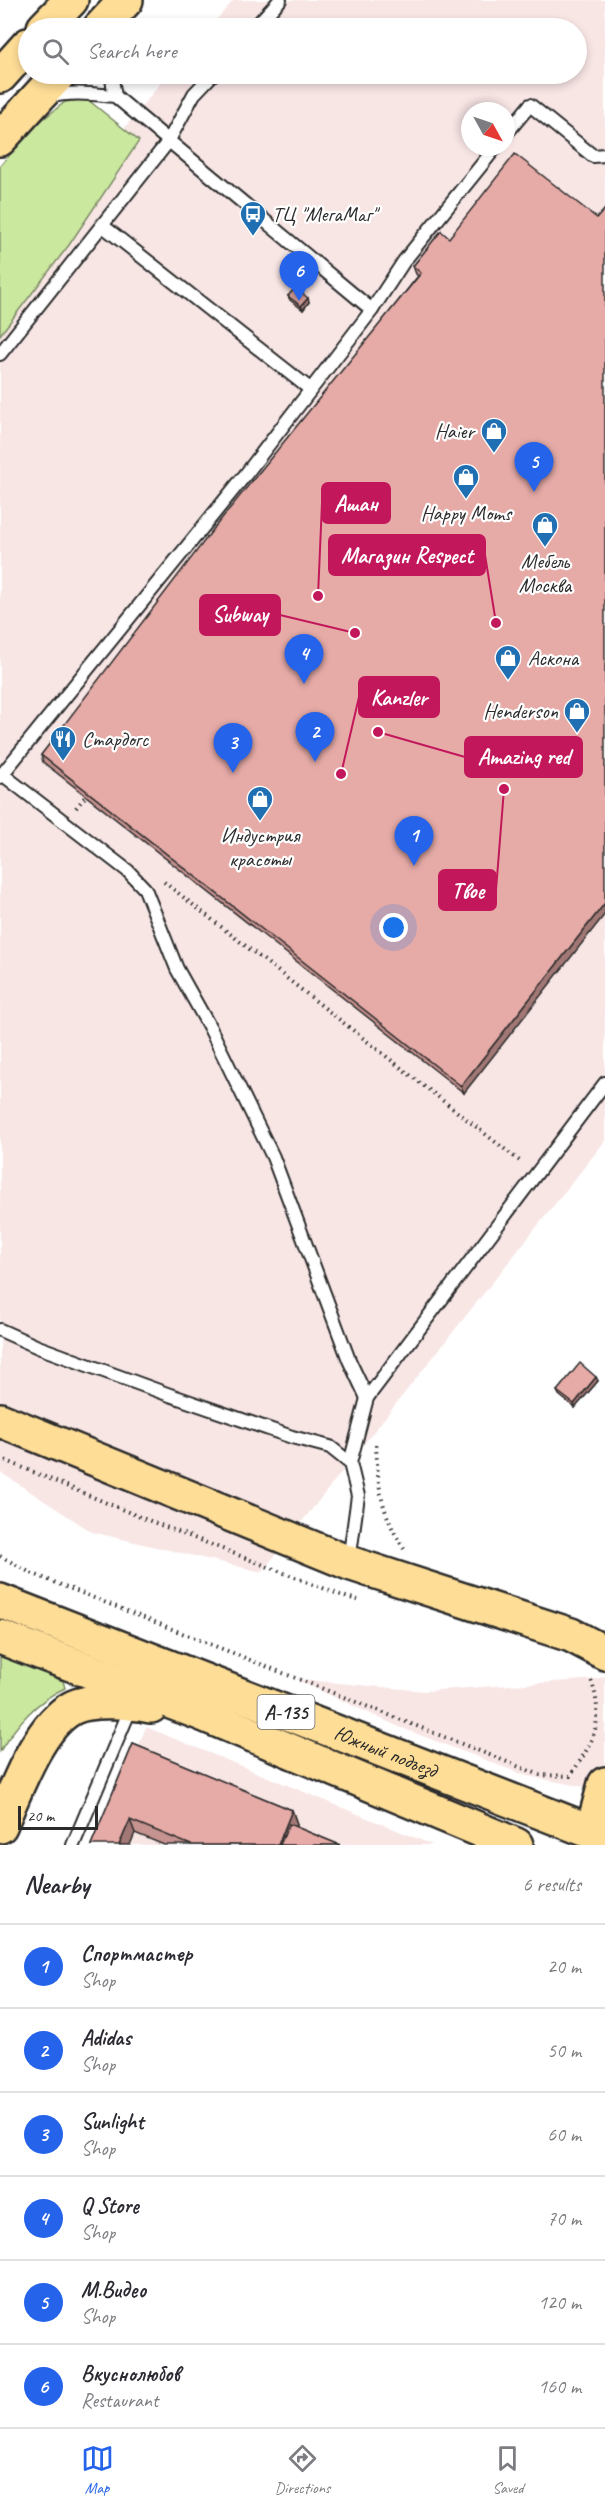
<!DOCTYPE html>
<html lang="en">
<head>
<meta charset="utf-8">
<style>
	:root { --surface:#fff; --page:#f7f7f7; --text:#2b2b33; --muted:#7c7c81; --line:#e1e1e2; --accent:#2563eb }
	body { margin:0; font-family:Caveat,sans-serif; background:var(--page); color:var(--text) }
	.compass { position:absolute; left:461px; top:102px; width:54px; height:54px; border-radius:50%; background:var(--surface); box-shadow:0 3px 9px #0003; rotate:130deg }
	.scale { position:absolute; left:18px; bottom:15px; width:80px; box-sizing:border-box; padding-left:6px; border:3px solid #2b2b2b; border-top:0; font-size:16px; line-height:21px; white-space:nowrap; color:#2b2b2b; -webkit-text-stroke:4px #fff; paint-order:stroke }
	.you { position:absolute; left:394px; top:928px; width:21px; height:21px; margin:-15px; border:4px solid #fff; border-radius:50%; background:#1a73e8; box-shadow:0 0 0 9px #1a73e833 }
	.badge { display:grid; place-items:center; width:39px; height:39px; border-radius:50%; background:var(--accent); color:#fff; font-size:20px; font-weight:700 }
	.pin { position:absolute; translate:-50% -50px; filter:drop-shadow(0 2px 3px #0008) }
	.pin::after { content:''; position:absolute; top:32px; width:21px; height:18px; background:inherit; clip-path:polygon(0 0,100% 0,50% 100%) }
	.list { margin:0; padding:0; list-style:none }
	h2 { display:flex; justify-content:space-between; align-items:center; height:78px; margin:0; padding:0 24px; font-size:26px }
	h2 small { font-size:20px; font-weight:400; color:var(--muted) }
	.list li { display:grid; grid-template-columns:39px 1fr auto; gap:18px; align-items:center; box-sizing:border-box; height:84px; padding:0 24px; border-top:2px solid var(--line) }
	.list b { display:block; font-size:22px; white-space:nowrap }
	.list p { margin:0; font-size:20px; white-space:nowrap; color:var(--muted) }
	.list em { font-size:20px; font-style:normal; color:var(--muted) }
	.icon { flex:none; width:33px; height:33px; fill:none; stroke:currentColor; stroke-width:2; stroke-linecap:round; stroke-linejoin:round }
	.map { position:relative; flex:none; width:605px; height:1845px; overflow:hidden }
	.search { position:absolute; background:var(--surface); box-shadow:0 3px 9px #0003; left:18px; right:18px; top:18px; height:66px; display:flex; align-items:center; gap:15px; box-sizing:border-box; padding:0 21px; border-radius:33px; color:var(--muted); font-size:22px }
	.sheet { height:582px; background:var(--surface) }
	nav { display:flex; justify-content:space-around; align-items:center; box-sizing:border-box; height:84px; border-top:2px solid var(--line); background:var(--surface); font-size:16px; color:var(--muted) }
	nav a { display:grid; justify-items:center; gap:3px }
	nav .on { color:var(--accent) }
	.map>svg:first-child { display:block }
	.built { fill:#f8e6e5; fill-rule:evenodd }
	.green { fill:#cbe89f; stroke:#7b8a65; stroke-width:1.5 }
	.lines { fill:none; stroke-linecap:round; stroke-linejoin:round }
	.service-casing { stroke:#2b2b2b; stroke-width:16 }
	.primary-casing { stroke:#2b2b2b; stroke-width:38 }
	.path { stroke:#2b2b2b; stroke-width:4; stroke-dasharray:1.5 4.5; stroke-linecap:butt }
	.service { stroke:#fff; stroke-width:12 }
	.primary { stroke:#fedd96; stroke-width:33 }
	.wall { fill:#c69390; stroke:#2b2b2b; stroke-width:1.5 }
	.shaded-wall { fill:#a17875; stroke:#2b2b2b; stroke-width:1.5 }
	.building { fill:#e6aba7; stroke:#2b2b2b; stroke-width:1.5 }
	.labels { text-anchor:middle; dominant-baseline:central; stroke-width:4.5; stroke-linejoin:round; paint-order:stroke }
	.shield { fill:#fff; stroke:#6b6b6b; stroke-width:1.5 }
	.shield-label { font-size:20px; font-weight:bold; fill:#2b2b2b }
	.poi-label { font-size:21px; fill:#2b2b2b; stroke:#fff; text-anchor:start }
	.street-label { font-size:21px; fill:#2b2b2b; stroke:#fff }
	.leader { fill:none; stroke:#c2185b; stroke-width:2 }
	.callout-dot { fill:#c2185b; stroke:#fff; stroke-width:2 }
	.callout { fill:#c2185b; stroke:#c2185b; stroke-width:2 }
	.callout-label { font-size:22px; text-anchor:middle; font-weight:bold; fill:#fff }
</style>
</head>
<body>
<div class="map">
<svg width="605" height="1845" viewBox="0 0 605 1845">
	<rect width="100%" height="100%" fill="#fff"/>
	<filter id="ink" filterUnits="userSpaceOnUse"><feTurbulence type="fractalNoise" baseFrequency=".0167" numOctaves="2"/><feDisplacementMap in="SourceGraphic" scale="12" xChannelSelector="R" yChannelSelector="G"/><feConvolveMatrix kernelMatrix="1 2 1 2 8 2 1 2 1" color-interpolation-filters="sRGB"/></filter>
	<g filter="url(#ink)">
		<g class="built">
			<path d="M 234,0 L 605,0 L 605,1141 L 262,1572 L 92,1532 L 0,1472 L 0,282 L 168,74 L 576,74 L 576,28 L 209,28 ZM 470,111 L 506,111 L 506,147 L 470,147 Z"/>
			<path d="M 605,1676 L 605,1775 L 584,1787 L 527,1776 L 399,1727 L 295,1679 L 425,1691 L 596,1679 Z"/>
			<path d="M 146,1727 L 433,1845 L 100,1845 Z"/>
		</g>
		<g class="green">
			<path d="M 87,99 L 139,141 L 69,245 L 0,335 L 0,166 L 37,124 L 65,102 Z"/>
			<path d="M 0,1656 L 63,1681 L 65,1688 C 36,1701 17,1724 0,1751 Z"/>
		</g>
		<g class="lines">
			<g class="service-casing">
				<g id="service">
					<path d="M 254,28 L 280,0"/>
					<path d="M 111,74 L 115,96"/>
					<path d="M 49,97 C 70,91 93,94 115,96 L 372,310"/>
					<path d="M 506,134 L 530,105 L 593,156 L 605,155"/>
					<path d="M 103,226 L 310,389"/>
					<path d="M 0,354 L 168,142 L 194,94 L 213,74"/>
					<path d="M 2,774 L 128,871 L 145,889 L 177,969 L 210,1028 L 273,1157 L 349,1360 L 367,1398"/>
					<path d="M 0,777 L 246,474 L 372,310 L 404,261 L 496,147"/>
					<path d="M 0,1330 L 38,1347 L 167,1394 L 292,1437 L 330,1447 L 350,1463 L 358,1496 L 349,1561"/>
					<path d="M 350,1463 L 367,1398 L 605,1083"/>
					<path d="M 73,1845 L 132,1705"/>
				</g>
			</g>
			<g class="primary-casing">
				<g id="primary">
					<path d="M 44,28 L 71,0"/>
					<path d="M 100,28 L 126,0"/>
					<path d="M 0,76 L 28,45"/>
					<path d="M 0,139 L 59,74"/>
					<path d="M 0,1420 L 349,1563 L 571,1635 L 605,1653"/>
					<path id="s1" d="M 0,1601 L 605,1837"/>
					<path d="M 0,1637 L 200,1713 L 516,1845"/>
					<path d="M 0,1826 C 15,1792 38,1726 72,1708 C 91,1698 130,1702 151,1706"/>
					<path d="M 592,1832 L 605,1784"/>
				</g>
			</g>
			<g class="path">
				<path d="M 76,808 L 88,793"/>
				<path d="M 164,882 L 521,1162"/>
				<path d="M 376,1445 C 378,1489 381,1512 404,1549"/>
				<path d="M 0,1458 L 140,1517 L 346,1597 L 358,1600"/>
				<path d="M 0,1556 L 31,1573 L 540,1775 L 570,1776 C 594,1741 605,1722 591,1679"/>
			</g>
			<use href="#service" class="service"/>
			<use href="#primary" class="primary"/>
		</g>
		<g class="wall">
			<path d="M 441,231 L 464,1093 L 43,762 L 41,755 L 418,276 L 416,274 L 413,266 Z"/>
			<path d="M 288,296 L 309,302 L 303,310 L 290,300 Z"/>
			<path d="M 596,1377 L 598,1381 L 575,1408 L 559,1395 L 557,1391 Z"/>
			<path d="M 133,1744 L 292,1810 L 297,1824 L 296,1827 L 340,1845 L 164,1845 L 135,1833 L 91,1845 Z"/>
		</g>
		<g class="shaded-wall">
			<path d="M 308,298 L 309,302 L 303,310 L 301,306 Z"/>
			<path d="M 605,903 L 605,914 L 464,1093 L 461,1086 Z"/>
			<path d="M 596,1377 L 598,1381 L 575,1408 L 574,1404 Z"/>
			<path d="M 292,1810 L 297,1824 L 288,1845 L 278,1845 Z"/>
			<path d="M 130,1820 L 135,1833 L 130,1845 L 119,1845 Z"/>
		</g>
		<g class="building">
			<path d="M 515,154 L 597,218 L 605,209 L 605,903 L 461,1086 L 41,755 L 218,523 L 421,273 L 413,266 L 441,231 L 449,238 Z"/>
			<path d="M 295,288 L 308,298 L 301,306 L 288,296 Z"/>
			<path d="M 580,1363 L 596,1377 L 574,1404 L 557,1391 Z"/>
			<path d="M 133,1744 L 292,1810 L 278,1845 L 191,1845 L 130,1820 L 119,1845 L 91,1845 Z"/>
			<path d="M 289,1824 L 340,1845 L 280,1845 Z"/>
		</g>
	</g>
	<defs>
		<g id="bus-pin" transform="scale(1.35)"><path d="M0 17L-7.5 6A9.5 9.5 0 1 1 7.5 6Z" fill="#1f6fb2" stroke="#fff"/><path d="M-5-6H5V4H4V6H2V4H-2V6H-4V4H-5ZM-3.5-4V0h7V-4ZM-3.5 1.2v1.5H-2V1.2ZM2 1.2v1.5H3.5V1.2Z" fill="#fff"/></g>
		<g id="shop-pin" transform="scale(1.35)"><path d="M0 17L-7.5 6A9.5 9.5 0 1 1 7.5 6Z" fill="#1f6fb2" stroke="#fff"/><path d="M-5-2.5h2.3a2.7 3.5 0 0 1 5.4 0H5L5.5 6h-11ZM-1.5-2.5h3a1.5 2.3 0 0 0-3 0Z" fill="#fff"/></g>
		<g id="restaurant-pin" transform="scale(1.35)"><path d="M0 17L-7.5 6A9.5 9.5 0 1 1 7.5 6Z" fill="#1f6fb2" stroke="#fff"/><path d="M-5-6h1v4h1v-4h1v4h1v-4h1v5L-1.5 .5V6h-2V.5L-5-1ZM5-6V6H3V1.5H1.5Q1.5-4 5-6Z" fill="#fff"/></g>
	</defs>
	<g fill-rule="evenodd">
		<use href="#bus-pin" x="253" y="214"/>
		<use href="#shop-pin" x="494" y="431"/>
		<use href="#shop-pin" x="466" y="477"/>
		<use href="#shop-pin" x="545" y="525"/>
		<use href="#shop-pin" x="508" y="658"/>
		<use href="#shop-pin" x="577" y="711"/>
		<use href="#restaurant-pin" x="63" y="739"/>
		<use href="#shop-pin" x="260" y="799"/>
	</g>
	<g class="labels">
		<rect class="shield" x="257.5" y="1695" width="57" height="34" rx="4.5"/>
		<g class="shield-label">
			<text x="286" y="1712">А-135</text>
		</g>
		<g class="poi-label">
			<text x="272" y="214">ТЦ "МегаМаг"</text>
			<text x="474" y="431" text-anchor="end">Haier</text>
			<text x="466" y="513" text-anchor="middle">Happy Moms</text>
			<text x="545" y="561" text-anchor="middle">Мебель<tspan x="545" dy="24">Москва</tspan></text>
			<text x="528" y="658">Аскона</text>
			<text x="558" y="711" text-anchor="end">Henderson</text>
			<text x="82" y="739">Стардогс</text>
			<text x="260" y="835" text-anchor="middle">Индустрия<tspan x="260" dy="24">красоты</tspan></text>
		</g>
		<g class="street-label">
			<text stroke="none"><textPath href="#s1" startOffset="414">Южный подъезд</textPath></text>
		</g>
	</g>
	<path class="leader" d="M318 596L322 503M496 623L485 555M355 633L280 615M341 774L359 697M378 732L465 757M504 789L496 890"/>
	<g class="callout-dot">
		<circle cx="318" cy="596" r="6"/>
		<circle cx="496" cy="623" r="6"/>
		<circle cx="355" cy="633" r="6"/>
		<circle cx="341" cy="774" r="6"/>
		<circle cx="378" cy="732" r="6"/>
		<circle cx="504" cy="789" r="6"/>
	</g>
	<g class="callout">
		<rect x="322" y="483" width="68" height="40" rx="6"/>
		<rect x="329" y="535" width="156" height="40" rx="6"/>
		<rect x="200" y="595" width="80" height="40" rx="6"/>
		<rect x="359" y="677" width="80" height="40" rx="6"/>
		<rect x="465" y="737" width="117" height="40" rx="6"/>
		<rect x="439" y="870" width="57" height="40" rx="6"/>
	</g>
	<g class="callout-label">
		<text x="356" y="511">Ашан</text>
		<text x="407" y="563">Магазин Respect</text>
		<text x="240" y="622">Subway</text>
		<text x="399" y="705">Kanzler</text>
		<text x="524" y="764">Amazing red</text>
		<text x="468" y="898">Твое</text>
	</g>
</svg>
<svg class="compass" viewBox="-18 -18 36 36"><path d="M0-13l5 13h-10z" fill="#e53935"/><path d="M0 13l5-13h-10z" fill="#7c7c81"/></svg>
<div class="scale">20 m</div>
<div class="you"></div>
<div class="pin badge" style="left:414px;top:866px">1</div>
<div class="pin badge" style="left:315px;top:762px">2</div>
<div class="pin badge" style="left:233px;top:773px">3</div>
<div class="pin badge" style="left:304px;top:684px">4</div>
<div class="pin badge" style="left:534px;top:492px">5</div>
<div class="pin badge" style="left:299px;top:301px">6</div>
<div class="search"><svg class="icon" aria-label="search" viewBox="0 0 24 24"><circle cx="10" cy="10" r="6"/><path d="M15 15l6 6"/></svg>Search here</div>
</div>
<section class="sheet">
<h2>Nearby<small>6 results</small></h2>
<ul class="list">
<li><span class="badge">1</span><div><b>Спортмастер</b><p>Shop</p></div><em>20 m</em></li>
<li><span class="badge">2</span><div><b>Adidas</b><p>Shop</p></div><em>50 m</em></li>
<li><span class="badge">3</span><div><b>Sunlight</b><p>Shop</p></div><em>60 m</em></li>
<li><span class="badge">4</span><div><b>Q Store</b><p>Shop</p></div><em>70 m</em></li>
<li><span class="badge">5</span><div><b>М.Видео</b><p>Shop</p></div><em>120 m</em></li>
<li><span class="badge">6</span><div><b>Вкуснолюбов</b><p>Restaurant</p></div><em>160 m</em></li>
</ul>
</section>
<nav>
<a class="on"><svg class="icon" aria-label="map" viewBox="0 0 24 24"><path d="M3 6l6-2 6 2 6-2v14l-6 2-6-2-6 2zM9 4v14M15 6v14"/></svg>Map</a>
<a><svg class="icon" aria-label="directions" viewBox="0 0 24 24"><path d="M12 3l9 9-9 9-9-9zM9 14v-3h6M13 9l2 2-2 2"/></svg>Directions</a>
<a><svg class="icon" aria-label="saved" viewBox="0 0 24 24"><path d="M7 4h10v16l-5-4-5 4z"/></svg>Saved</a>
</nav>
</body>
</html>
